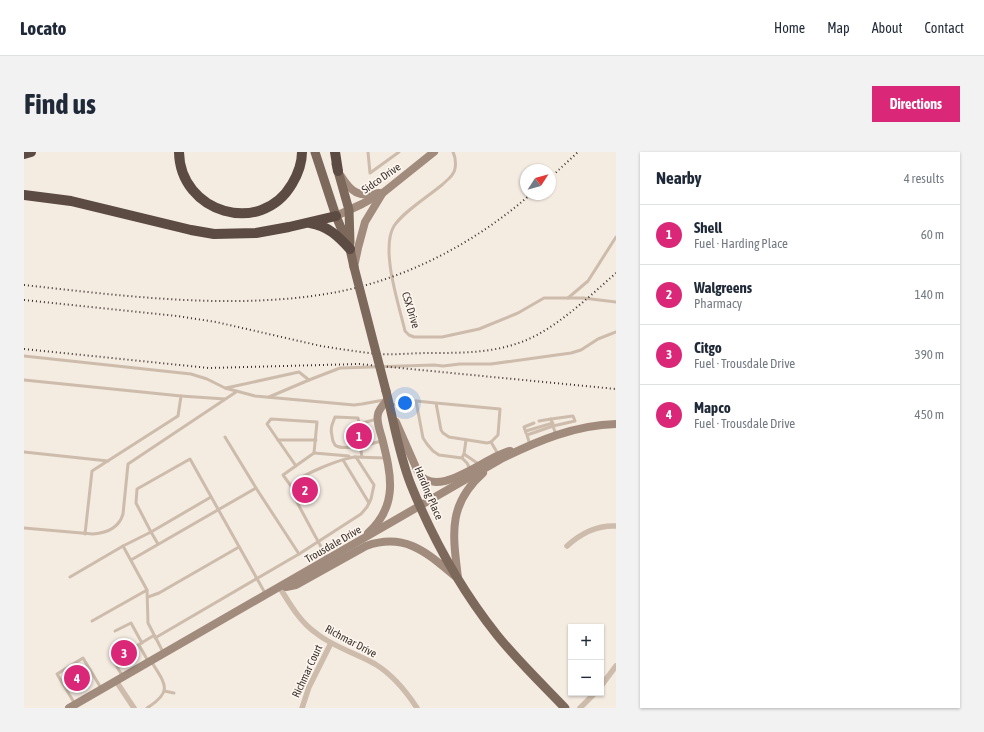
<!DOCTYPE html>
<html lang="en">
<head>
<meta charset="utf-8">
<style>
	:root { --surface:#fff; --page:#f2f2f3; --text:#1f2937; --muted:#747a83; --line:#e0e1e3; --accent:#db2777 }
	body { margin:0; font-family:"Asap Condensed",sans-serif; background:var(--page); color:var(--text) }
	.controls { position:absolute; right:12px; bottom:12px; display:grid; overflow:hidden; border-radius:0px; box-shadow:0 1px 3px #0004 }
	.controls button { width:36px; height:36px; display:grid; place-items:center; padding:0; border:0; border-bottom:1px solid var(--line); background:var(--surface); color:var(--text); font:20px sans-serif }
	.compass { position:absolute; left:496px; top:12px; width:36px; height:36px; border-radius:50%; background:var(--surface); box-shadow:0 1px 3px #0004; rotate:54deg }
	.you { position:absolute; left:381px; top:251px; width:14px; height:14px; margin:-10px; border:3px solid #fff; border-radius:50%; background:#1a73e8; box-shadow:0 0 0 6px #1a73e833 }
	.badge { display:grid; place-items:center; width:26px; height:26px; border-radius:50%; background:var(--accent); color:#fff; font-size:13px; font-weight:700 }
	.pin { position:absolute; translate:-50% -50%; border:2px solid #fff; box-shadow:0 1px 4px #0006 }
	.list { margin:0; padding:0; list-style:none }
	h2 { display:flex; justify-content:space-between; align-items:center; height:52px; margin:0; padding:0 16px; font-size:17px }
	h2 small { font-size:13px; font-weight:400; color:var(--muted) }
	.list li { display:grid; grid-template-columns:26px 1fr auto; gap:12px; align-items:center; box-sizing:border-box; height:60px; padding:0 16px; border-top:1px solid var(--line) }
	.list b { display:block; font-size:15px; white-space:nowrap }
	.list p { margin:0; font-size:13px; white-space:nowrap; color:var(--muted) }
	.list em { font-size:13px; font-style:normal; color:var(--muted) }
	.map { position:relative; flex:none; width:592px; height:556px; overflow:hidden; border-radius:0px }
	header { display:flex; align-items:center; gap:24px; box-sizing:border-box; height:56px; padding:0 20px; background:var(--surface); border-bottom:1px solid var(--line) }
	header strong { font-size:19px }
	nav { display:flex; gap:22px; margin-inline-start:auto; font-size:14px }
	.intro { display:flex; align-items:center; justify-content:space-between; box-sizing:border-box; height:96px; padding:0 24px }
	h1 { margin:0; font-size:28px }
	.button { padding:10px 18px; border-radius:0px; background:var(--accent); color:#fff; font-size:14px; font-weight:700 }
	main { display:flex; gap:24px; padding:0 24px }
	aside { flex:1; background:var(--surface); border-radius:0px; box-shadow:0 1px 3px #0004 }
	.map>svg:first-child { display:block }
	.lines { fill:none; stroke-linecap:round; stroke-linejoin:round }
	.lane { stroke:#cdbcac; stroke-width:3 }
	.street { stroke:#cdbcac; stroke-width:5.5 }
	.secondary { stroke:#a18b7d; stroke-width:8 }
	.primary { stroke:#7d685c; stroke-width:9 }
	.highway { stroke:#5c4b42; stroke-width:10 }
	.rail { stroke:#3b302b; stroke-width:2; stroke-dasharray:1 3; stroke-linecap:butt }
	.primary-bridge { stroke:#7d685c; stroke-width:9 }
	.labels { text-anchor:middle; dominant-baseline:central; stroke-width:3.5; stroke-linejoin:round; paint-order:stroke }
	.street-label { font-size:11px; fill:#3b302b; stroke:#fbf5ee }
</style>
</head>
<body>
<header>
<strong>Locato</strong>
<nav><a>Home</a><a>Map</a><a>About</a><a>Contact</a></nav>
</header>
<div class="intro"><h1>Find us</h1><a class="button">Directions</a></div>
<main>
<div class="map">
<svg width="592" height="556" viewBox="0 0 592 556">
	<rect width="100%" height="100%" fill="#f4ebe1"/>
	<g class="lines">
		<g class="lane">
			<path d="M 344,0 L 346,21 L 375,0"/>
			<path d="M 429,0 C 432,6 433,17 428,23 C 426,26 422,29 419,32 C 405,44 380,59 370,74 C 356,97 375,153 381,179 L 385,183 L 390,185 L 418,185 L 455,177 L 494,161 L 520,146 L 559,146 L 592,150"/>
			<path d="M 544,146 L 564,129 L 592,85"/>
			<path d="M 0,204 L 167,222 L 183,227 L 201,236 L 231,244 L 330,253 L 338,252 L 360,248"/>
			<path d="M 0,228 L 157,244 L 154,264 L 68,319 L 61,382"/>
			<path d="M 285,228 L 316,216 L 410,213 L 419,214 L 436,212 L 467,212 L 547,201 L 557,198 L 574,187 L 592,180"/>
			<path d="M 202,236 L 275,220 L 285,228 L 245,245"/>
			<path d="M 157,244 L 201,247"/>
			<path d="M 392,249 L 412,251 L 476,257 L 474,283 L 467,290 L 463,291 L 425,285 L 419,281 L 417,278 L 412,251"/>
			<path d="M 367,253 L 392,249 L 399,286 L 403,292 L 409,299 L 415,303 L 438,306 L 443,311 L 446,317"/>
			<path d="M 527,267 L 549,264 L 551,269 L 529,274 L 532,283"/>
			<path d="M 335,272 L 353,267"/>
			<path d="M 502,279 L 529,271"/>
			<path d="M 502,281 L 500,275 L 510,271"/>
			<path d="M 254,288 L 292,288"/>
			<path d="M 467,290 L 474,302"/>
			<path d="M 340,293 L 334,266 L 311,265 C 308,273 306,276 308,284 C 308,287 309,290 311,293 C 319,300 349,291 358,289"/>
			<path d="M 506,293 L 503,283 L 529,274 L 527,267 L 515,269"/>
			<path d="M 336,294 L 338,305"/>
			<path d="M 0,300 L 84,309"/>
			<path d="M 290,301 L 325,304"/>
			<path d="M 440,302 L 456,313"/>
			<path d="M 331,305 L 361,306"/>
			<path d="M 438,306 L 440,302 L 442,288"/>
			<path d="M 319,308 L 345,351"/>
			<path d="M 267,334 L 259,323 L 290,301 L 293,270 L 247,267 L 243,272 L 272,314"/>
			<path d="M 0,376 L 69,382 C 82,381 95,376 99,362 L 104,312 L 212,240"/>
			<path d="M 134,392 L 127,380 L 187,345"/>
			<path d="M 99,394 L 123,438"/>
			<path d="M 275,402 L 337,362 L 343,355 L 347,347 L 350,333 L 332,305 C 318,306 275,323 267,334 L 268,341 L 303,406"/>
			<path d="M 107,408 L 232,336 L 201,285"/>
			<path d="M 46,425 L 99,394 L 127,380 L 112,351 L 113,337 L 166,307 L 241,441"/>
			<path d="M 124,445 L 135,441 L 215,395"/>
			<path d="M 68,469 L 123,438 L 124,471 L 139,500"/>
			<path d="M 91,479 L 107,471 L 118,491"/>
			<path d="M 131,486 L 275,402 L 232,336"/>
			<path d="M 115,493 L 124,509"/>
			<path d="M 99,525 L 89,508 L 129,484"/>
			<path d="M 140,539 L 150,541"/>
			<path d="M 51,552 L 33,522 L 59,506 L 77,536"/>
			<path d="M 123,556 C 150,539 141,532 127,509"/>
		</g>
		<g class="street">
			<path d="M 543,394 C 557,381 572,373 592,374"/>
			<path d="M 256,436 C 266,452 276,470 292,481 C 309,495 332,501 351,512 C 369,523 382,539 393,556"/>
			<path d="M 92,529 L 110,556"/>
			<path d="M 577,534 L 592,514"/>
			<path d="M 278,556 L 285,535 L 307,491"/>
			<path d="M 556,556 L 571,541"/>
		</g>
		<g class="secondary">
			<path d="M 317,24 C 327,40 335,46 355,41"/>
			<path d="M 312,64 L 338,52 L 360,40 L 410,0"/>
			<path d="M 330,115 L 334,96 L 341,70 L 358,42"/>
			<path d="M 372,270 L 394,320 C 412,350 462,304 486,299"/>
			<path d="M 344,381 C 375,353 367,322 358,286 C 356,279 352,269 354,262 C 355,257 360,252 364,247"/>
			<path d="M 434,426 C 429,383 423,353 459,321"/>
			<path d="M 262,435 L 272,433 L 342,394 C 382,380 403,401 432,425"/>
			<path d="M 45,556 L 477,307 C 513,289 551,273 592,272"/>
		</g>
		<g class="primary">
			<path d="M 291,0 L 312,64 L 326,97 L 330,115"/>
			<path d="M 312,12 L 325,58 L 326,91"/>
			<path d="M 362,239 C 370,270 375,303 387,333 C 408,385 438,439 473,483 C 494,509 518,532 541,556"/>
		</g>
		<g class="highway">
			<path d="M 155,0 C 156,61 237,85 268,32 C 274,22 278,11 278,0"/>
			<path d="M 311,0 L 314,19"/>
			<path d="M 0,2 L 7,0"/>
			<path d="M 0,43 L 47,49 L 167,78 L 190,82 L 232,81 L 265,75 L 312,64"/>
			<path d="M 286,71 C 304,74 314,84 326,97"/>
		</g>
		<g class="rail">
			<path d="M 526,26 L 554,0"/>
			<path d="M 0,133 C 100,144 213,159 313,140 C 385,126 452,90 507,42"/>
			<path d="M 0,148 L 153,164 L 192,170 L 297,194 C 316,197 335,200 354,202 C 371,203 389,201 406,201 C 443,201 479,201 513,183 C 542,167 567,143 592,121"/>
			<path d="M 0,197 L 185,216 L 335,212 L 592,237"/>
		</g>
		<path class="primary-bridge" d="M 330,115 L 362,239"/>
	</g>
	<g class="labels">
		<g class="street-label">
			<text transform="translate(357 26) rotate(-35)">Sidco Drive</text>
			<text transform="translate(387 158) rotate(73)">CSX Drive</text>
			<text transform="translate(405 341) rotate(67)">Harding Place</text>
			<text transform="translate(309 392) rotate(-30)">Trousdale Drive</text>
			<text transform="translate(327 489) rotate(28)">Richmar Drive</text>
			<text transform="translate(283 519) rotate(-65)">Richmar Court</text>
		</g>
	</g>
</svg>
<div class="controls">
<button>+</button>
<button>−</button>
</div>
<svg class="compass" viewBox="-18 -18 36 36"><path d="M0-13l5 13h-10z" fill="#e53935"/><path d="M0 13l5-13h-10z" fill="#747a83"/></svg>
<div class="you"></div>
<div class="pin badge" style="left:335px;top:284px">1</div>
<div class="pin badge" style="left:281px;top:338px">2</div>
<div class="pin badge" style="left:100px;top:501px">3</div>
<div class="pin badge" style="left:53px;top:526px">4</div>
</div>
<aside>
<h2>Nearby<small>4 results</small></h2>
<ul class="list">
<li><span class="badge">1</span><div><b>Shell</b><p>Fuel · Harding Place</p></div><em>60 m</em></li>
<li><span class="badge">2</span><div><b>Walgreens</b><p>Pharmacy</p></div><em>140 m</em></li>
<li><span class="badge">3</span><div><b>Citgo</b><p>Fuel · Trousdale Drive</p></div><em>390 m</em></li>
<li><span class="badge">4</span><div><b>Mapco</b><p>Fuel · Trousdale Drive</p></div><em>450 m</em></li>
</ul>
</aside>
</main>
</body>
</html>
